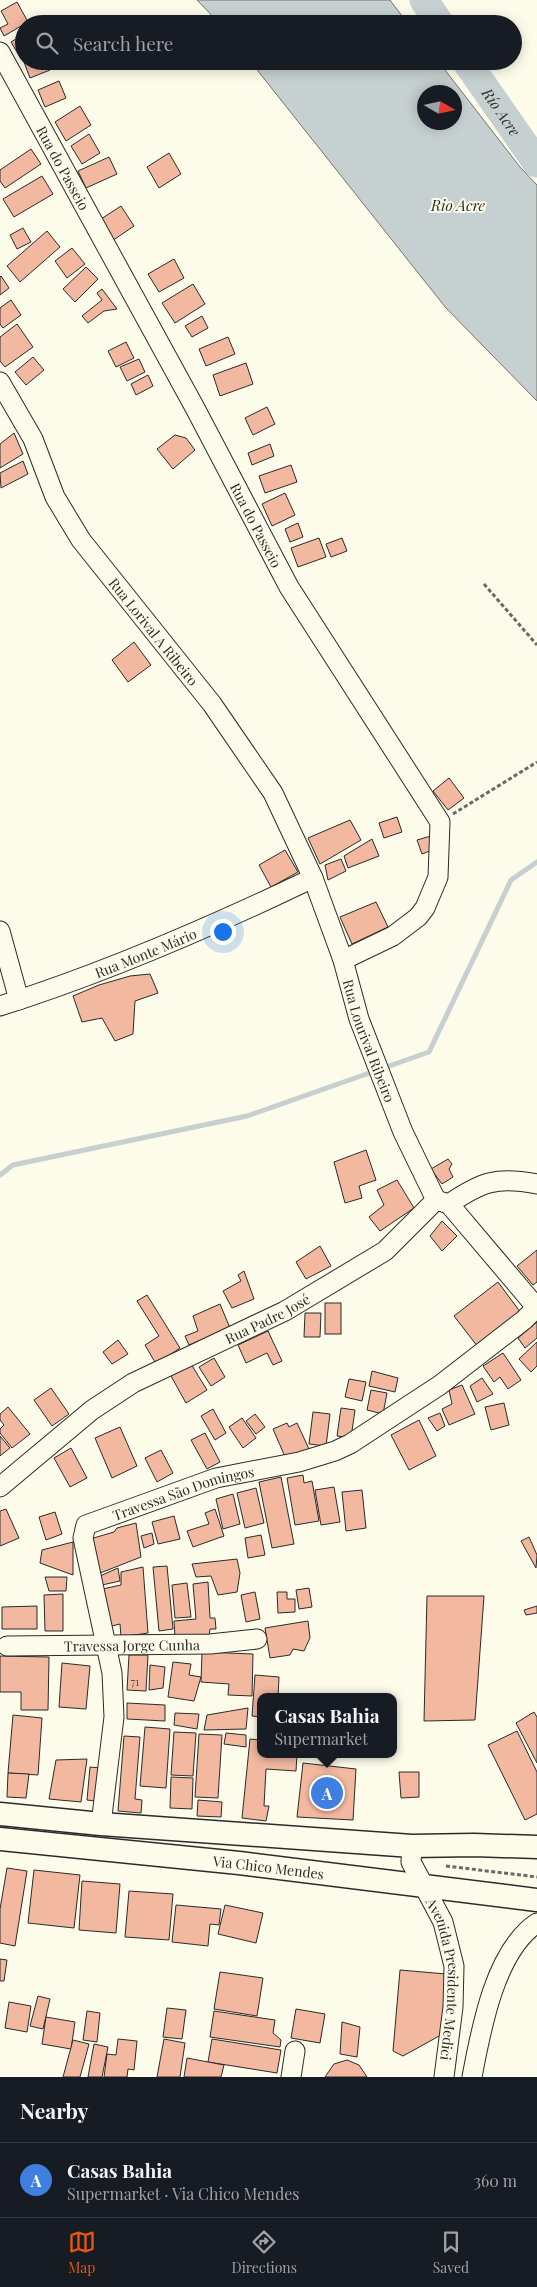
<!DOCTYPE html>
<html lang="en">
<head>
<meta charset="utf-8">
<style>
	:root { --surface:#171b24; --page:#242831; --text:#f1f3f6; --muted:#9ea1a6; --line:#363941; --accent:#ea580c }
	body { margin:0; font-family:"Playfair Display",serif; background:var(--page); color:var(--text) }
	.compass { position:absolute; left:417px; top:85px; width:45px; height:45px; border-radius:50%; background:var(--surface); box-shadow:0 2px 12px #0003; rotate:99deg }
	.you { position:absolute; left:222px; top:931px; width:18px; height:18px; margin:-12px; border:4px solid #fff; border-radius:50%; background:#1a73e8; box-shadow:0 0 0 8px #1a73e833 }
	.badge { display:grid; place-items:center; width:32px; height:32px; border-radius:50%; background:var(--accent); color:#fff; font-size:16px; font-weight:700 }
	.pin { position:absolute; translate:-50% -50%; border:2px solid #fff; box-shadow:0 1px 5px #0006 }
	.popup { position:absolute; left:257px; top:1693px; width:140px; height:65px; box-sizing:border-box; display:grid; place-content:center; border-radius:10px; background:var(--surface); filter:drop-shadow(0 1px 4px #0005); font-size:16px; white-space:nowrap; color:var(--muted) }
	.popup b { font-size:19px; color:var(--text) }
	.popup::after { content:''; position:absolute; left:50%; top:100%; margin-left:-10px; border:10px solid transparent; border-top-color:var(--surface) }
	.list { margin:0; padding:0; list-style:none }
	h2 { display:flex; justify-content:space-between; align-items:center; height:65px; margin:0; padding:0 20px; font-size:21px }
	h2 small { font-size:16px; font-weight:400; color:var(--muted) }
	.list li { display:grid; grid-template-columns:32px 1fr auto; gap:15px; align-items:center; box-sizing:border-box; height:75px; padding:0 20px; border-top:1px solid var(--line) }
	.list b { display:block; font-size:19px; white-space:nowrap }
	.list p { margin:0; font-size:16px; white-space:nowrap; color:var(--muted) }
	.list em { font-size:16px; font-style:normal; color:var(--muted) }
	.icon { flex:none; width:28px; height:28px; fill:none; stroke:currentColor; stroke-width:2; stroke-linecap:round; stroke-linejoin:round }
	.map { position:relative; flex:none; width:537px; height:2077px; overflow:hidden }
	.search { position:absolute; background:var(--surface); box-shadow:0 2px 12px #0003; left:15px; right:15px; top:15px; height:55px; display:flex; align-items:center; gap:12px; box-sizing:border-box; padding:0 18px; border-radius:28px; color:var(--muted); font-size:19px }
	.sheet { height:140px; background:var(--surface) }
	nav { display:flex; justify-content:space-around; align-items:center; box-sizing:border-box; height:70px; border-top:1px solid var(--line); background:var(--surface); font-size:14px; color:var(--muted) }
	nav a { display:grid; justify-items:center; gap:2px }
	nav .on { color:var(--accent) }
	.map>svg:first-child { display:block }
	.water { fill:#c7d0d0; stroke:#74746e; fill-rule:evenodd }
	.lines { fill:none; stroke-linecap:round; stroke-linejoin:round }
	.stream { stroke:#c7d0d0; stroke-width:5 }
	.river { stroke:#c7d0d0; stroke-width:29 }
	.building { fill:#f2b8a0; stroke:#2b2b2b }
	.minor-casing { stroke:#2b2b2b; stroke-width:21 }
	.major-casing { stroke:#2b2b2b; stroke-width:25 }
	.path { stroke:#6a6964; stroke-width:3; stroke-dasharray:4 2.5; stroke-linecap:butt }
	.minor { stroke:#fdfbea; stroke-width:19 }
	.major { stroke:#fdfbea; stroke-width:22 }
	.labels { text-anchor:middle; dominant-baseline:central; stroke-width:4; stroke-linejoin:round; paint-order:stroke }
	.number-label { font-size:11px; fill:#5d4e48 }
	.street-label { font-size:14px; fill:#2b2b2b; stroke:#fdfbea }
	.water-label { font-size:15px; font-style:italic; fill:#2b2b2b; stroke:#fdfbea }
</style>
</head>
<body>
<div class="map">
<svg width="537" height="2077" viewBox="0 0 537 2077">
	<rect width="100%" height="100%" fill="#fdfbea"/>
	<g class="water">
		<path d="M 197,0 L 390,0 L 408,24 L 220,24 Z"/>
		<path d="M 250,61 L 438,61 L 520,167 L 537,185 L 537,401 L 446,308 ZM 424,92 L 454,92 L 454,122 L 424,122 Z"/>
	</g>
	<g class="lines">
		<path class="stream" d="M 0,1175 L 13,1165 L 247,1116 L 429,1052 L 511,880 L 537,862"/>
		<g class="river">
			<path d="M 424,0 L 440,24"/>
			<path id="s1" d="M 466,61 L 537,163"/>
		</g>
	</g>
	<g class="building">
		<path d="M 17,2 L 28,22 L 4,36 L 0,28 L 8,24 L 1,11 Z"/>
		<path d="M 24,34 L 24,54 L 20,57 L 11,42 Z"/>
		<path d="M 26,61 L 47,61 L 50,70 L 30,78 L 24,62 Z"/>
		<path d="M 59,81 L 66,98 L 45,107 L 38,90 Z"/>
		<path d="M 80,106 L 91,125 L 66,141 L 55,122 Z"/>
		<path d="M 89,134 L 100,153 L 82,164 L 71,146 Z"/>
		<path d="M 31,149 L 41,164 L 5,188 L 0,181 L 0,170 Z"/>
		<path d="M 169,153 L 181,174 L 159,188 L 147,167 Z"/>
		<path d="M 109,157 L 117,174 L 86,188 L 78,171 Z"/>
		<path d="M 42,176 L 53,194 L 14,217 L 3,199 Z"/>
		<path d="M 121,206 L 134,226 L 112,241 L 98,221 Z"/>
		<path d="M 23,228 L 31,242 L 17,249 L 10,235 Z"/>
		<path d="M 47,231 L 60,247 L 20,282 L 7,266 Z"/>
		<path d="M 72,248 L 85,264 L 67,278 L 55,261 Z"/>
		<path d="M 174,259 L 184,278 L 159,292 L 148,274 Z"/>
		<path d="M 86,267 L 98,279 L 75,302 L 63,289 Z"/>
		<path d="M 1,276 L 9,288 L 0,295 L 0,277 Z"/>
		<path d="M 193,284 L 205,304 L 175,323 L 162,303 Z"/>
		<path d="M 102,289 L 117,309 L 104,311 L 88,323 L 82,316 L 102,300 L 97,293 Z"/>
		<path d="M 11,300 L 21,315 L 3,328 L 0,324 L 0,308 Z"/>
		<path d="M 202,316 L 208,328 L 192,337 L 185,326 Z"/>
		<path d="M 17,324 L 33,347 L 5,367 L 0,361 L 0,337 Z"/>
		<path d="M 228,337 L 235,354 L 206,366 L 199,349 Z"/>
		<path d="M 126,342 L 134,358 L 116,367 L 108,351 Z"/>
		<path d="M 33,357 L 44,370 L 26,385 L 15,372 Z"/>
		<path d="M 139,359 L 145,372 L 127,381 L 120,367 Z"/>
		<path d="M 246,363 L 253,384 L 220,396 L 213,375 Z"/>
		<path d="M 148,375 L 153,386 L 136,395 L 131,384 Z"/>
		<path d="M 267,407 L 275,424 L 253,435 L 245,418 Z"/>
		<path d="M 14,433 L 23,454 L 0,468 L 0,444 Z"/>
		<path d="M 175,435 L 186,438 L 195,450 L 173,469 L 157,449 Z"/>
		<path d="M 270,444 L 274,456 L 252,465 L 248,453 Z"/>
		<path d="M 23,461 L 28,474 L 1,488 L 0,473 Z"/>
		<path d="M 291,465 L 297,482 L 265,493 L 259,476 Z"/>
		<path d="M 285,493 L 295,515 L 272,526 L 262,504 Z"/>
		<path d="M 298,523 L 303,537 L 290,542 L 285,529 Z"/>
		<path d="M 319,538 L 326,557 L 298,567 L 291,548 Z"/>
		<path d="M 342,538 L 347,551 L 331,557 L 326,544 Z"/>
		<path d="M 134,642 L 151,665 L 128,682 L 112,660 Z"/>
		<path d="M 449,778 L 464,798 L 448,810 L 433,791 Z"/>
		<path d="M 397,817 L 402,832 L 384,838 L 379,823 Z"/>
		<path d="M 350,820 L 361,840 L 320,864 L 308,838 Z"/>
		<path d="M 431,836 L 435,849 L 422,854 L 417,840 Z"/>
		<path d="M 372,839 L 379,856 L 348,868 L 344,856 Z"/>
		<path d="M 285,850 L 298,872 L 271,887 L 259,865 Z"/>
		<path d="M 341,859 L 346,871 L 328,880 L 325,865 Z"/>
		<path d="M 376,902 L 388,927 L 352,944 L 340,917 Z"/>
		<path d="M 150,974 L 158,993 L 135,1001 L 133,1034 L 115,1041 L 102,1018 L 82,1022 L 73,996 L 99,985 L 130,976 Z"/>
		<path d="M 366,1150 L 376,1180 L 359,1186 L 362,1198 L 345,1203 L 334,1162 Z"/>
		<path d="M 448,1159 L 452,1164 L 449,1169 L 453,1177 L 442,1184 L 431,1169 Z"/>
		<path d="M 397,1180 L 414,1208 L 380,1231 L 369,1217 L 384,1205 L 377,1190 Z"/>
		<path d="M 442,1221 L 457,1236 L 442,1251 L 430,1236 Z"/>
		<path d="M 320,1246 L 331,1266 L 306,1279 L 296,1262 Z"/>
		<path d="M 537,1250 L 537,1282 L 533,1285 L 517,1266 Z"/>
		<path d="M 244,1271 L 254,1299 L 232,1308 L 223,1291 L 241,1281 L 238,1275 Z"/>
		<path d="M 498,1282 L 521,1313 L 478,1347 L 454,1316 Z"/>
		<path d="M 147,1295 L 180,1348 L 156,1364 L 145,1345 L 159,1336 L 137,1301 Z"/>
		<rect x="325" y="1303" width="16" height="31"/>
		<path d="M 220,1304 L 230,1328 L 189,1345 L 185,1336 L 198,1331 L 193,1316 Z"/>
		<path d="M 305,1313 L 321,1313 L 320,1337 L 304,1337 Z"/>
		<path d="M 537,1322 L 537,1338 L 525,1348 L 518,1338 Z"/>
		<path d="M 268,1331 L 282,1361 L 273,1365 L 267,1353 L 246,1363 L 238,1345 Z"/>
		<path d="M 118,1340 L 128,1354 L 112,1364 L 103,1352 Z"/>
		<path d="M 537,1342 L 537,1366 L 531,1372 L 519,1359 Z"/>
		<path d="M 503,1353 L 521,1380 L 508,1389 L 500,1377 L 494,1382 L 483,1366 Z"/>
		<path d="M 214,1358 L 225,1377 L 211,1386 L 199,1367 Z"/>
		<path d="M 191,1364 L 207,1390 L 186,1403 L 171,1376 Z"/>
		<path d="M 372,1371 L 398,1378 L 395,1392 L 369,1386 Z"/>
		<path d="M 482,1378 L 493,1394 L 477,1402 L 470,1386 Z"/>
		<path d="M 349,1379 L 366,1382 L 362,1401 L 345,1397 Z"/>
		<path d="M 462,1385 L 475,1414 L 449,1425 L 442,1409 L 452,1404 L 449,1390 Z"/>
		<path d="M 51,1388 L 69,1414 L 52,1426 L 34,1400 Z"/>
		<path d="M 371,1390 L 387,1393 L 383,1414 L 367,1410 Z"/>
		<path d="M 504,1403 L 509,1425 L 491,1430 L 485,1407 Z"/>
		<path d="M 8,1407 L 30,1434 L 12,1448 L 0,1433 L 0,1429 L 4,1425 L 0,1420 L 0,1414 Z"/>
		<path d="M 341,1408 L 355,1410 L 351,1438 L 337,1436 Z"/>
		<path d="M 213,1409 L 226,1433 L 215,1440 L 201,1416 Z"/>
		<path d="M 313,1412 L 330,1414 L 326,1446 L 309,1444 Z"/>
		<path d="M 440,1413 L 445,1426 L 437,1431 L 428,1418 Z"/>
		<path d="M 255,1414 L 265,1427 L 256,1434 L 246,1421 Z"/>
		<path d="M 242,1418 L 256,1438 L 243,1448 L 229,1427 Z"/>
		<path d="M 419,1420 L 436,1456 L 409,1470 L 391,1435 Z"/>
		<path d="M 287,1423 L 289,1427 L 297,1423 L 309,1449 L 286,1459 L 273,1429 Z"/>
		<path d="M 120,1427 L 137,1466 L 112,1478 L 95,1438 Z"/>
		<path d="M 205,1433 L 220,1462 L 207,1469 L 191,1440 Z"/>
		<path d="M 0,1436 L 10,1448 L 0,1456 Z"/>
		<path d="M 71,1448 L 87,1478 L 70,1487 L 54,1458 Z"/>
		<path d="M 161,1450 L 173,1473 L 157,1482 L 145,1458 Z"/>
		<path d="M 303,1475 L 304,1483 L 312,1481 L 319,1521 L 295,1525 L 287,1478 Z"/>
		<path d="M 281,1477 L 294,1544 L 272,1548 L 259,1482 Z"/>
		<path d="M 334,1487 L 340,1522 L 321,1525 L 315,1490 Z"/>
		<path d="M 256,1488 L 264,1523 L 245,1528 L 237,1493 Z"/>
		<path d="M 362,1490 L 366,1528 L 346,1531 L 342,1492 Z"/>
		<path d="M 233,1494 L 240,1524 L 223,1529 L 216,1499 Z"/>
		<path d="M 6,1509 L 19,1538 L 0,1546 L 0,1511 Z"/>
		<path d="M 215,1509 L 224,1536 L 193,1547 L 187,1531 L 209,1524 L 205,1513 Z"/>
		<path d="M 55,1512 L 62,1534 L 46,1540 L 39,1517 Z"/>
		<path d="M 174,1516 L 180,1539 L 158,1544 L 152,1522 Z"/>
		<path d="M 136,1523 L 141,1557 L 95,1575 L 90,1539 L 114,1532 L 117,1528 Z"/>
		<path d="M 152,1533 L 154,1544 L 144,1548 L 141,1536 Z"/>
		<path d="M 261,1535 L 265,1555 L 248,1558 L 245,1538 Z"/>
		<path d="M 529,1537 L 537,1555 L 536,1568 L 521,1541 Z"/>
		<path d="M 73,1542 L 73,1575 L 40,1563 L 42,1550 Z"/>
		<path d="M 237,1559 L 240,1573 L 237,1592 L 218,1595 L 211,1576 L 196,1577 L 192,1564 Z"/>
		<path d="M 167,1566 L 173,1629 L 159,1631 L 153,1567 Z"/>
		<path d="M 143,1567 L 148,1633 L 121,1637 L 120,1624 L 108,1627 L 98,1590 L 121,1585 L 121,1572 Z"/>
		<path d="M 118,1568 L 120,1581 L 102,1585 L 100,1576 Z"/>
		<path d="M 45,1577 L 67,1577 L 66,1591 L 49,1591 Z"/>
		<path d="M 208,1582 L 210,1618 L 215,1618 L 216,1629 L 210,1629 L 209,1636 L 175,1637 L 174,1621 L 196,1619 L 193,1584 Z"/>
		<path d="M 187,1583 L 191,1617 L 175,1618 L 172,1585 Z"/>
		<path d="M 309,1588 L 312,1607 L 299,1609 L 296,1590 Z"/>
		<path d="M 255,1592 L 260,1619 L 246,1622 L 241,1595 Z"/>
		<path d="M 277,1592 L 287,1592 L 287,1599 L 295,1599 L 295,1612 L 278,1613 Z"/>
		<path d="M 63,1594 L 63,1631 L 45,1631 L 44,1595 Z"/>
		<path d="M 427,1596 L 484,1596 L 475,1720 L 424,1721 Z"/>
		<path d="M 37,1606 L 37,1629 L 2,1629 L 2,1607 Z"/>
		<path d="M 537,1606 L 537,1613 L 526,1615 L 524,1610 Z"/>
		<path d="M 308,1621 L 310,1638 L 304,1651 L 293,1649 L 290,1655 L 270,1658 L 265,1628 Z"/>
		<path d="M 202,1652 L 253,1654 L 252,1696 L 228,1695 L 229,1684 L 201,1682 Z"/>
		<path d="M 129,1655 L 148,1655 L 146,1691 L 127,1690 Z"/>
		<path d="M 0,1656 L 49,1657 L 48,1710 L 21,1710 L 21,1692 L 0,1692 Z"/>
		<path d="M 173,1662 L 191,1664 L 189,1675 L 201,1677 L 194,1701 L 168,1697 Z"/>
		<path d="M 62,1663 L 90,1666 L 86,1709 L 59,1707 Z"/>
		<path d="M 150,1665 L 165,1667 L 163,1688 L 149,1690 Z"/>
		<path d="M 255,1675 L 279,1677 L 278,1697 L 261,1697 L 261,1717 L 252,1716 Z"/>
		<path d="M 127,1703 L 165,1705 L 165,1721 L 127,1719 Z"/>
		<path d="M 248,1708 L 246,1729 L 204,1730 L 207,1715 Z"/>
		<path d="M 534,1712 L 537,1717 L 537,1763 L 516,1723 Z"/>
		<path d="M 175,1713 L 199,1714 L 197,1729 L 174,1725 Z"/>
		<path d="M 13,1715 L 42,1718 L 38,1775 L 8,1773 Z"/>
		<path d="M 145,1727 L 170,1729 L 166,1788 L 140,1786 Z"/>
		<path d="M 517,1731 L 537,1772 L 537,1814 L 525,1820 L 488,1745 Z"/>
		<path d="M 174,1732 L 196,1733 L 193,1776 L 171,1775 Z"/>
		<path d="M 226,1733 L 246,1735 L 246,1747 L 224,1744 Z"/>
		<path d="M 199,1734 L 222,1735 L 218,1798 L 195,1797 Z"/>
		<path d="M 124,1736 L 140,1737 L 135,1799 L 142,1800 L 141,1813 L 118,1811 Z"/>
		<path d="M 250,1739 L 261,1740 L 261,1754 L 297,1754 L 296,1771 L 266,1769 L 264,1806 L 269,1806 L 266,1821 L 242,1818 Z"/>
		<path d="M 87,1759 L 81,1802 L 49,1799 L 56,1760 Z"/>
		<path d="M 303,1763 L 356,1769 L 353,1820 L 297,1817 Z"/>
		<path d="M 90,1767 L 101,1768 L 95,1801 L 87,1800 Z"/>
		<path d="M 399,1772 L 419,1772 L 419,1797 L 401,1798 Z"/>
		<path d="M 8,1773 L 29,1774 L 26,1798 L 7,1797 Z"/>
		<path d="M 171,1777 L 193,1778 L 192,1809 L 170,1808 Z"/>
		<path d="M 198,1800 L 222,1802 L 221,1817 L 197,1816 Z"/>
		<path d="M 7,1868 L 27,1871 L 15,1946 L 0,1943 L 0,1909 Z"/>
		<path d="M 34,1870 L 80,1875 L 74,1928 L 28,1923 Z"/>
		<path d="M 82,1881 L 120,1884 L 116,1933 L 79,1930 Z"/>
		<path d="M 129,1891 L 173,1894 L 169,1940 L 125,1937 Z"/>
		<path d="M 176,1905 L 221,1909 L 219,1925 L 210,1924 L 208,1946 L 172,1942 Z"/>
		<path d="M 225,1905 L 263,1913 L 256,1943 L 218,1934 Z"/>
		<path d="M 0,1959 L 7,1960 L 4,1981 L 0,1981 Z"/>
		<path d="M 400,1970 L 446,1974 L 441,2035 L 403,2056 L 393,2051 Z"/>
		<path d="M 220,1972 L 263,1978 L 257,2016 L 214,2009 Z"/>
		<path d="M 38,1996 L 50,1999 L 43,2029 L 30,2026 Z"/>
		<path d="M 9,2002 L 31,2006 L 27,2032 L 5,2028 Z"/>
		<path d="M 167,2008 L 186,2010 L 182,2039 L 163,2037 Z"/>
		<path d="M 296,2009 L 325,2014 L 320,2043 L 291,2038 Z"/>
		<path d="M 87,2011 L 100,2013 L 97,2042 L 83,2040 Z"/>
		<path d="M 214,2011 L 275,2020 L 273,2033 L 281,2040 L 280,2047 L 210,2037 Z"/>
		<path d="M 46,2017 L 75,2022 L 71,2049 L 42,2044 Z"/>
		<path d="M 342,2022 L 360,2027 L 357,2057 L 340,2054 Z"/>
		<path d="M 118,2039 L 137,2041 L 134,2070 L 128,2069 L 127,2077 L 104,2077 L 107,2054 L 116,2055 Z"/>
		<path d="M 164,2039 L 185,2043 L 180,2077 L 157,2077 Z"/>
		<path d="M 212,2039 L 281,2050 L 277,2073 L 208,2062 Z"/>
		<path d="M 73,2040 L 89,2044 L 80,2077 L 63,2077 Z"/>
		<path d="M 94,2044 L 108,2047 L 102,2077 L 88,2077 Z"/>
		<path d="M 187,2058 L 224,2065 L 221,2077 L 184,2077 Z"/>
		<path d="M 347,2060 L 359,2065 L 367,2077 L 325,2077 L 334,2064 Z"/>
	</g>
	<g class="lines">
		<g class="minor-casing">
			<g id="minor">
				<path id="s2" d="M 0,52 L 195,408 L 289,587 L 440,822 L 438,877 L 425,908 L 418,917 L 393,936 L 343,960"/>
				<path id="s3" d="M 0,382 L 33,439 L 55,497 L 81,540 L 212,704 L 273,793 L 313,878 L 343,960 L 359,1019 L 403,1132 L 436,1200"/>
				<path d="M 0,931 L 19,1000"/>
				<path id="s4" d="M 0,1006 C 108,972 211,927 313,878"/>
				<path d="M 449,1204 L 537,1308"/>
				<path d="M 449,1204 C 481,1182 497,1176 537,1184"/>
				<path id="s5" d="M 0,1487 L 92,1410 L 133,1383 L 285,1311 L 385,1251 L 436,1200 L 449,1204"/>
				<path id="s6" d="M 7,1646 L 210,1644 L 257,1639"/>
				<path id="s7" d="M 101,1824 L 114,1717 L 112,1673 L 83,1538 L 86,1525 L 216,1478 L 299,1462 L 335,1451 L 350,1444 L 440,1385 L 524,1320 L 537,1307"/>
				<path id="s8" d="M 412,1846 L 411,1862 L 443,1922 L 454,1966 L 453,2007 L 444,2077"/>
				<path d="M 291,2077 L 295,2051"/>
				<path d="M 472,2077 C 481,2029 495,1951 537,1923"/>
			</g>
		</g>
		<g class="major-casing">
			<g id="major">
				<path d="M 0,1814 L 101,1824 L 412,1846 L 474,1845 L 537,1847"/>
				<path id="s9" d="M 0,1839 L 239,1863 L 537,1900"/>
			</g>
		</g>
		<g class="path">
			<path d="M 484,584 L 537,645"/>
			<path d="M 453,814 L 537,762"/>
			<path d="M 446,1866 L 537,1877"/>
		</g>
		<use href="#minor" class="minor"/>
		<use href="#major" class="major"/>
	</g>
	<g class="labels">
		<g class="number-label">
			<text x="135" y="1681">71</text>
		</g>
		<g class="street-label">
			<text stroke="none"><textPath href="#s2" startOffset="132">Rua do Passeio</textPath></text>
			<text stroke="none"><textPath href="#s2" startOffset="538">Rua do Passeio</textPath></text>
			<text stroke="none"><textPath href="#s3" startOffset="295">Rua Lorival A Ribeiro</textPath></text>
			<text stroke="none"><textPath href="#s4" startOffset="155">Rua Monte Mário</textPath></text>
			<text stroke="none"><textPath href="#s3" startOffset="762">Rua Lourival Ribeiro</textPath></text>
			<text stroke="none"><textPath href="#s5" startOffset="318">Rua Padre José</textPath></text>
			<text stroke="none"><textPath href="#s7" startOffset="406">Travessa São Domingos</textPath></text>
			<text stroke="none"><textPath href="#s6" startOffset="125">Travessa Jorge Cunha</textPath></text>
			<text stroke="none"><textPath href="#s9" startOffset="270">Via Chico Mendes</textPath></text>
			<text stroke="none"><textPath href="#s8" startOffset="141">Avenida Presidente Medici</textPath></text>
		</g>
		<g class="water-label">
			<text stroke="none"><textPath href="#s1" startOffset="62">Río Acre</textPath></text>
			<text x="458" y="205">Rio Acre</text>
		</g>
	</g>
</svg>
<svg class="compass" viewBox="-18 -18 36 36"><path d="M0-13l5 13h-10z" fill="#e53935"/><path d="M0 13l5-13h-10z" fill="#9ea1a6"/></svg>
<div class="you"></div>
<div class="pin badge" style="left:327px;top:1793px;background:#3f7fe0">A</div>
<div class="popup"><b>Casas Bahia</b>Supermarket</div>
<div class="search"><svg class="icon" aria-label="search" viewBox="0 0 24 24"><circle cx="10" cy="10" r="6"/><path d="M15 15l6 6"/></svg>Search here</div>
</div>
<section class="sheet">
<h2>Nearby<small></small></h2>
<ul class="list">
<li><span class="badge" style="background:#3f7fe0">A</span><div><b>Casas Bahia</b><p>Supermarket · Via Chico Mendes</p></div><em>360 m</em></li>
</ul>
</section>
<nav>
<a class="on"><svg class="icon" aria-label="map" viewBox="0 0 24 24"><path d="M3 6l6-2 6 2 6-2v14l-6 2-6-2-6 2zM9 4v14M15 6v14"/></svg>Map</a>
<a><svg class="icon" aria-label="directions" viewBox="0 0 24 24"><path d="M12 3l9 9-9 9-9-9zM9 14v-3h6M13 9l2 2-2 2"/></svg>Directions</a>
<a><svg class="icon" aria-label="saved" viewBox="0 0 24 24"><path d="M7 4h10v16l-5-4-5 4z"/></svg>Saved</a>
</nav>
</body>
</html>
